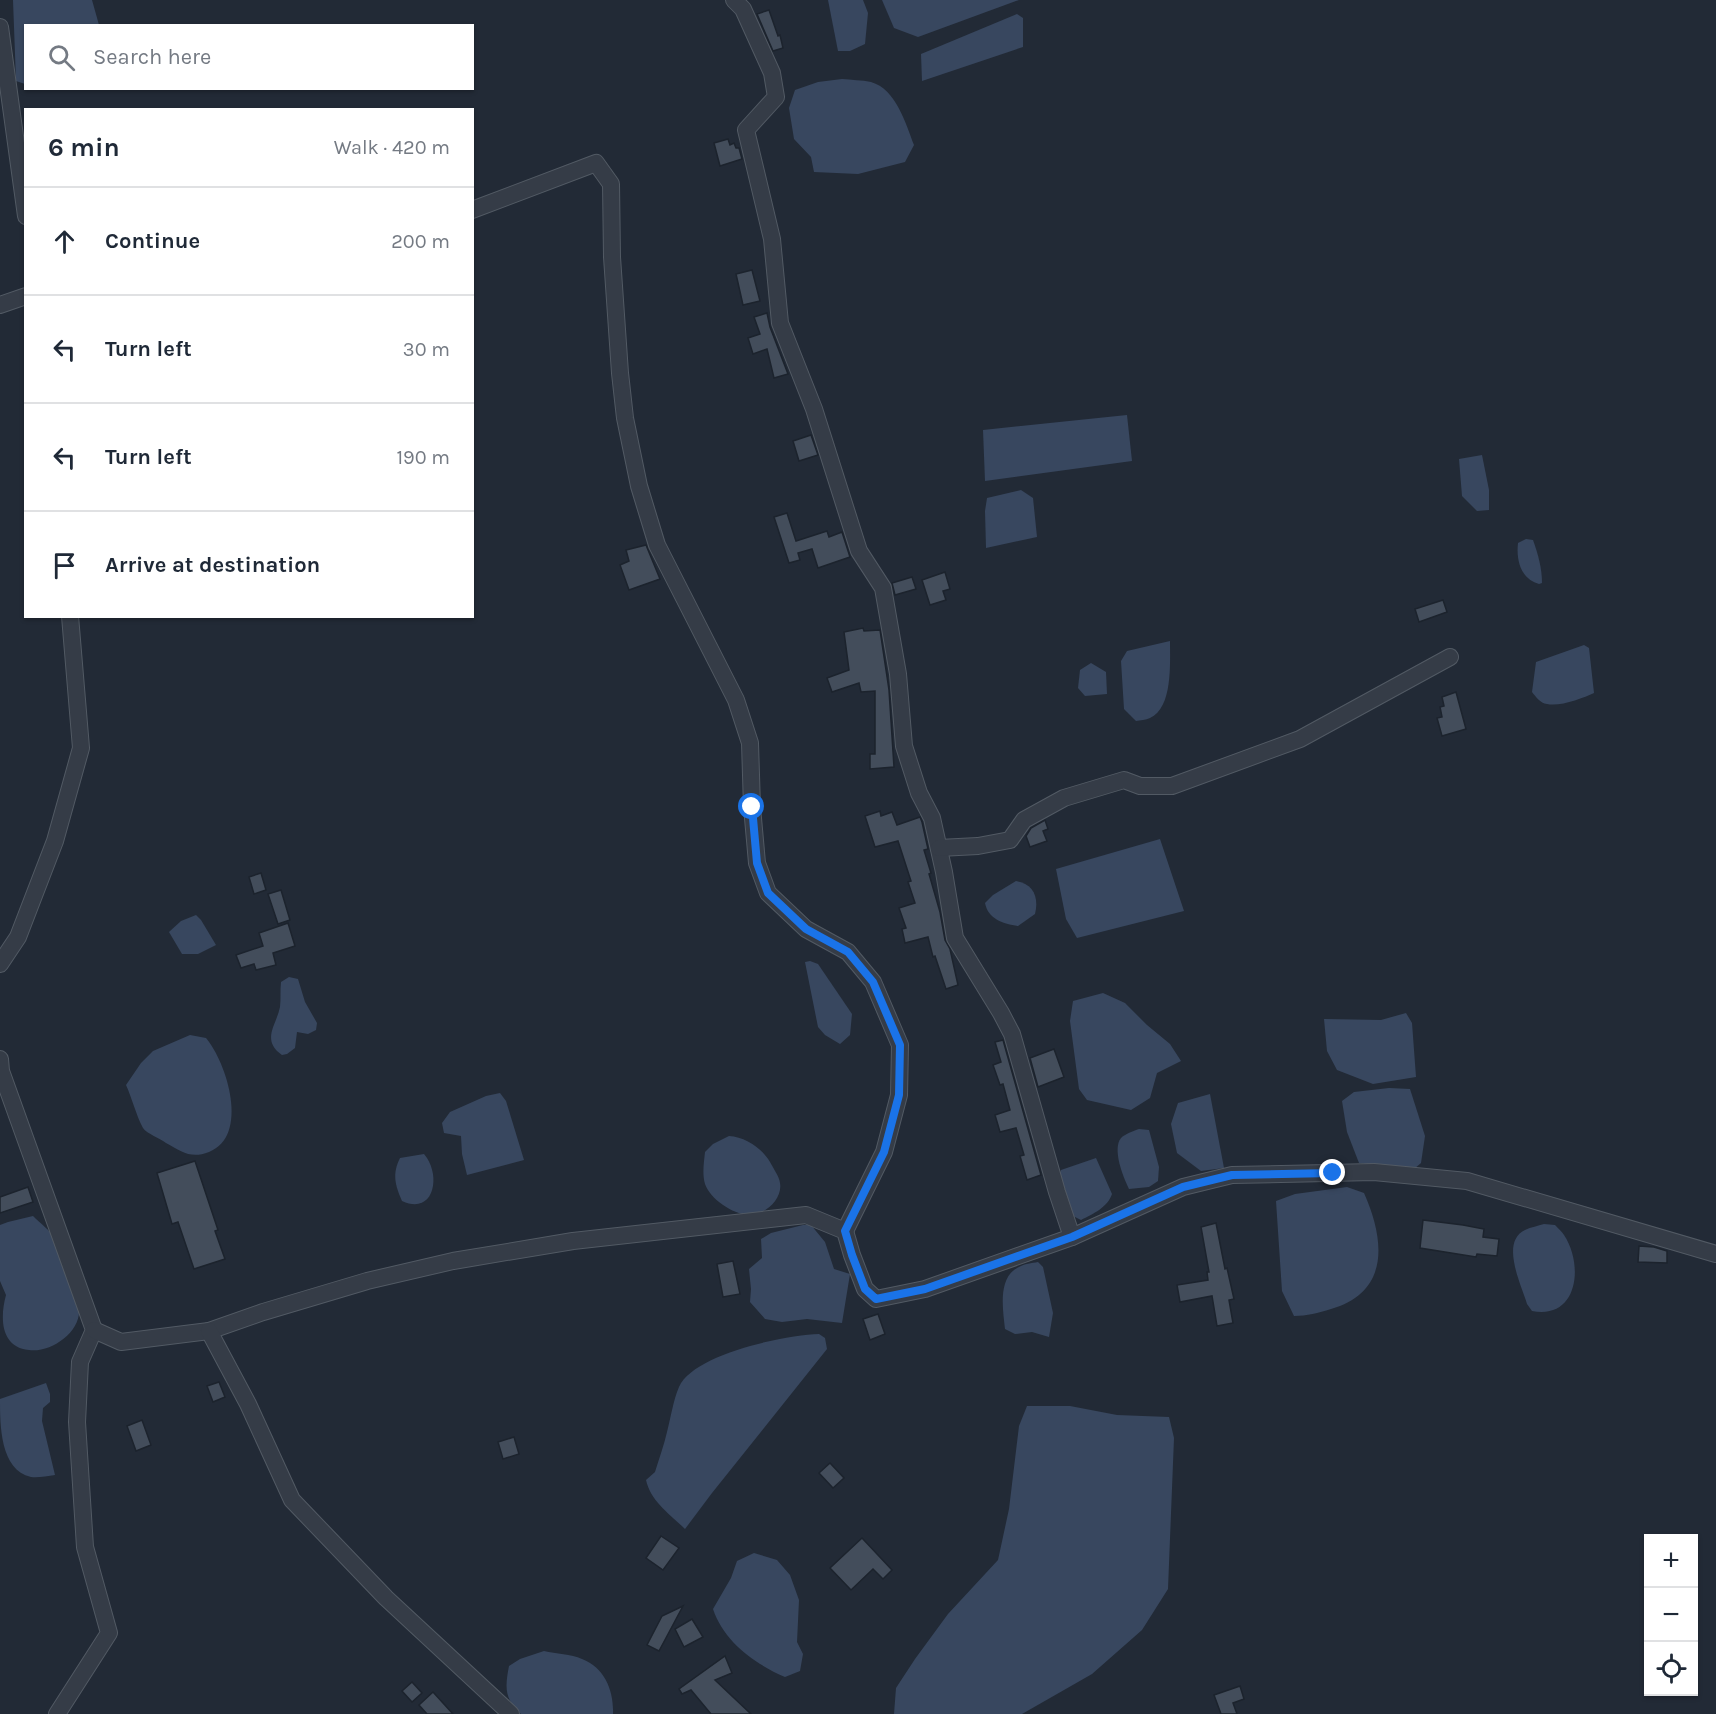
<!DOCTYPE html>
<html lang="en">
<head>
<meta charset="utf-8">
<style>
	:root { --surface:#fff; --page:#f6f6f7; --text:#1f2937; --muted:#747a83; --line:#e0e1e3 }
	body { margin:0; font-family:Karla,sans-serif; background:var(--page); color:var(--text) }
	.controls { position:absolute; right:18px; bottom:18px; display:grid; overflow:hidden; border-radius:0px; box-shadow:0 2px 4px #0004 }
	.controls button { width:54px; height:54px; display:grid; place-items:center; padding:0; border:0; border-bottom:2px solid var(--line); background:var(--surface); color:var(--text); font:30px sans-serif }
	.stop { position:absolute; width:18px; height:18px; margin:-14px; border:4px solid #1a73e8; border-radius:50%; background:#fff }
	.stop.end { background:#1a73e8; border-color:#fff; box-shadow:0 2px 6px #0008 }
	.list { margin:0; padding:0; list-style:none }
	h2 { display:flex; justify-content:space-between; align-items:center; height:78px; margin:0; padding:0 24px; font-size:26px }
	h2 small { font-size:20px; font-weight:400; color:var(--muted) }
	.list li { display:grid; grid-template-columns:39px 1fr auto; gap:18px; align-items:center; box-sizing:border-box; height:108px; padding:0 24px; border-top:2px solid var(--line) }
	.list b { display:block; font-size:22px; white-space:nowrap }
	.list em { font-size:20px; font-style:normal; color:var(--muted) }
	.icon { flex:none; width:33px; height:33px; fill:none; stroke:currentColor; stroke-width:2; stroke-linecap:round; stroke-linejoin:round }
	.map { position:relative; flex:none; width:1716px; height:1714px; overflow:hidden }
	.search { position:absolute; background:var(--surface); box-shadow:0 2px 4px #0004; left:24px; top:24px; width:450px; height:66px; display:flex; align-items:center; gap:15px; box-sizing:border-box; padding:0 21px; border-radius:0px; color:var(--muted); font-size:22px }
	.panel { position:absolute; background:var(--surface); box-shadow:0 2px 4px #0004; left:24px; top:108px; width:450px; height:510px; border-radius:0px }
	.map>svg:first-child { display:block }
	.water { fill:#38475f }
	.building { fill:#434d5b; stroke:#1c232d; stroke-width:1.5 }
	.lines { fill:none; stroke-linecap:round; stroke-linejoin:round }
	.minor-casing { stroke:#525a64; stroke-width:18 }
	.minor { stroke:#353c47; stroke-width:16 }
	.route { stroke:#1a73e8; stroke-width:8 }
</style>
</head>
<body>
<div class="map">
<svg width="1716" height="1714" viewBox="0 0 1716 1714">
	<rect width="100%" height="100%" fill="#222a36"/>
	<g class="water">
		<path d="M 13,0 L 92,0 L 99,25 L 26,26 L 25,84 L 16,81 Z"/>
		<path d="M 828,0 L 863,0 L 868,13 L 865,44 L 850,51 L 838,51 Z"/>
		<path d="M 882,0 L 1019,0 L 918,37 L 894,28 Z"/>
		<path d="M 1017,14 L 1023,18 L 1023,47 L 922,81 L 921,54 Z"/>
		<path d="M 842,79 C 851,80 862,80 871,82 C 896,89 906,124 914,145 L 905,162 L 858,174 L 814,172 L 811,157 L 794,139 L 789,108 L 795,90 L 818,82 Z"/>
		<path d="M 1127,415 L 1132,461 L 985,481 L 983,430 Z"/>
		<path d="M 1482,455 L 1489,490 L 1489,510 L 1477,511 L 1462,496 L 1459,459 Z"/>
		<path d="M 1021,490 L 1033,498 L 1037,537 L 986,548 L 985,511 L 987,498 Z"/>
		<path d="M 1526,539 L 1533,540 C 1538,554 1542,568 1542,583 L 1539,584 C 1521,579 1516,561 1518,543 Z"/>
		<path d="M 1170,641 C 1170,663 1173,708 1150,718 C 1146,720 1140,720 1136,721 L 1124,709 L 1121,661 L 1127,651 Z"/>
		<path d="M 1584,645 L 1589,648 L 1594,693 C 1583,698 1560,707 1547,704 C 1540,703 1536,697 1532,692 L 1536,662 Z"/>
		<path d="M 1091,663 L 1106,672 L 1107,694 L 1085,696 L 1078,688 L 1080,670 Z"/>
		<path d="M 1160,839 L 1184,911 L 1077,938 L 1066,919 L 1056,869 Z"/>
		<path d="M 1016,881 C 1034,884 1039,898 1035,914 L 1018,926 C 1003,924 988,919 985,903 L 993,895 Z"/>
		<path d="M 196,915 L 201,920 L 216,945 L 198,954 L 182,954 L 169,932 L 181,921 Z"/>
		<path d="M 810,961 L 818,964 L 852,1014 L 850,1035 L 840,1044 L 825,1035 L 818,1027 L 805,962 Z"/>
		<path d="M 289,977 L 298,979 L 305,1002 L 317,1023 L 316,1030 L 308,1034 L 297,1032 L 295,1048 L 287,1054 L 282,1055 C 261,1040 276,1026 280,1007 C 281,999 280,990 281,982 Z"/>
		<path d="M 1103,993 L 1125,1003 L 1147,1025 L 1170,1044 L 1181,1061 L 1157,1073 L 1150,1098 L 1131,1110 L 1087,1100 L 1079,1089 L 1070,1021 L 1073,1001 Z"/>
		<path d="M 1406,1013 L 1412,1023 L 1416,1077 L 1373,1084 L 1337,1070 L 1327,1051 L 1324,1019 L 1381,1020 Z"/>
		<path d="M 190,1035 L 206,1038 C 227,1063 250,1136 209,1152 C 191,1159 182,1152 166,1143 C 160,1138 147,1134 143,1128 C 136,1115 132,1098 126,1085 L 141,1063 L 153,1051 Z"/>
		<path d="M 1389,1088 L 1410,1089 L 1425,1136 L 1421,1163 L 1414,1169 L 1359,1163 L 1347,1132 L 1342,1101 L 1354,1092 Z"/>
		<path d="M 500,1093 L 506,1101 L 524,1160 L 467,1175 L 462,1154 L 461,1136 L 444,1133 L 442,1123 L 450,1112 L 486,1096 Z"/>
		<path d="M 1210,1094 L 1224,1168 L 1201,1171 L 1177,1153 L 1171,1124 L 1178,1103 Z"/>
		<path d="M 1139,1129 L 1149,1130 L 1159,1167 L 1158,1181 L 1149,1187 L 1129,1189 C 1123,1177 1112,1149 1121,1138 C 1125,1134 1133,1131 1139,1129 Z"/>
		<path d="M 729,1136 C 745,1137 762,1148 770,1162 C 773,1168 779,1176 780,1183 C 783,1199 764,1216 748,1215 C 733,1214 710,1199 705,1184 C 702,1174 704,1162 705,1152 L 713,1144 Z"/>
		<path d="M 424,1154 C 442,1175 434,1216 402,1201 C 395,1185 392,1174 400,1158 Z"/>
		<path d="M 1096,1158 L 1112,1194 C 1108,1207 1093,1214 1081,1220 L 1071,1215 L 1057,1181 L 1061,1170 Z"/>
		<path d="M 1347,1187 L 1364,1193 C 1385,1240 1390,1292 1331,1309 C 1318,1313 1307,1316 1294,1316 L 1282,1291 L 1276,1201 L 1295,1194 Z"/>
		<path d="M 33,1216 C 40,1223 51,1231 55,1239 C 62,1250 64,1266 69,1278 C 72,1288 78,1299 79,1309 C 81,1332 51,1353 29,1350 C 0,1347 0,1317 6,1295 L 0,1281 L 0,1225 L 8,1222 Z"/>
		<path d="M 1544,1224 L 1555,1225 C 1558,1228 1562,1232 1564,1235 C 1584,1265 1578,1320 1532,1311 L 1527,1304 C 1521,1284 1500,1242 1525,1230 C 1531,1227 1538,1226 1544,1224 Z"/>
		<path d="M 803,1225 L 811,1225 L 825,1242 L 834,1269 L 850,1274 L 842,1323 L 807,1319 L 782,1322 L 765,1319 L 750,1302 L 751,1289 L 749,1269 L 762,1258 L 761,1239 L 771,1233 Z"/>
		<path d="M 1038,1262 L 1043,1267 L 1053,1313 L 1049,1337 L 1032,1332 L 1015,1334 L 1005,1329 C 1003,1310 997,1277 1019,1267 C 1024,1264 1032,1263 1038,1262 Z"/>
		<path d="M 819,1334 L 825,1338 L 827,1349 L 712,1493 L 685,1529 C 670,1514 651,1502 646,1480 L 655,1472 C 659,1459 664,1445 667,1432 C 671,1417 673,1401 679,1387 C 693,1354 785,1335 819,1334 Z"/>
		<path d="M 46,1383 L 50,1394 L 50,1402 L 43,1408 L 42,1421 L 55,1475 C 47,1476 38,1478 31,1477 C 0,1470 0,1425 0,1399 Z"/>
		<path d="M 1027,1406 L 1070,1406 L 1117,1415 L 1169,1417 L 1174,1438 L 1168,1589 L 1142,1630 L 1092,1674 L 1022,1714 L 894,1714 L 896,1688 L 915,1659 L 948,1614 L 998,1560 L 1009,1509 L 1019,1426 Z"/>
		<path d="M 754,1553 L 777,1560 L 790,1575 L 799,1600 L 797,1642 L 803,1654 L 800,1671 L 785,1677 C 755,1664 724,1642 713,1609 L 731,1578 L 737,1561 Z"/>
		<path d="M 544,1651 C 556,1654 571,1654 582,1659 C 605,1668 614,1691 613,1714 L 521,1714 C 504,1699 505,1687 509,1666 L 520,1659 Z"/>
	</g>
	<g class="building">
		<path d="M 769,10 L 778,36 L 780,35 L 783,48 L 773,51 L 757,14 Z"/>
		<path d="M 728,139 L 730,145 L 734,143 L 736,148 L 739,148 L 742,159 L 720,166 L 714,143 Z"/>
		<path d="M 752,270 L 760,301 L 743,305 L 736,274 Z"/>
		<path d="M 767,313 L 770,327 L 788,374 L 774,378 L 767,349 L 753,354 L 748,338 L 760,334 L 754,317 Z"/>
		<path d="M 811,435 L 818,455 L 799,461 L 793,441 Z"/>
		<path d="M 787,513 L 796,541 L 827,531 L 829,537 L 842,532 L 850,557 L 818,568 L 812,549 L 798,553 L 800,560 L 789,563 L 774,517 Z"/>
		<path d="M 646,545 L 660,579 L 629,590 L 620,565 L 629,561 L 626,550 Z"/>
		<path d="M 945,572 L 950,589 L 943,591 L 946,600 L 930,605 L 922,580 Z"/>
		<path d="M 912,577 L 916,589 L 895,595 L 892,583 Z"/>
		<path d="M 1443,600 L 1447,612 L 1419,622 L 1415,609 Z"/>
		<path d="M 863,628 L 864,631 L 880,630 L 889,690 L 894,767 L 870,769 L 870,754 L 875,754 L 875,691 L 861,692 L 859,683 L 832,692 L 827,678 L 849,670 L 844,632 Z"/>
		<path d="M 1456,692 L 1466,729 L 1442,736 L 1437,718 L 1442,717 L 1440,707 L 1444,706 L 1442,697 Z"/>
		<path d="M 880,811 L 881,816 L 892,812 L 897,825 L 920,817 L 922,822 L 928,849 L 924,850 L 931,873 L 929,874 L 940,912 L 945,940 L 950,949 L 958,985 L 946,989 L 935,956 L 933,957 L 928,937 L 905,943 L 902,929 L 906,928 L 899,908 L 915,903 L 908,882 L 911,881 L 898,841 L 875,847 L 865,816 Z"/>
		<path d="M 1045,820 L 1048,829 L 1043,831 L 1047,841 L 1030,847 L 1026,836 L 1031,828 Z"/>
		<path d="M 261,873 L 266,890 L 254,894 L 249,877 Z"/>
		<path d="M 281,890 L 290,920 L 278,924 L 268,894 Z"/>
		<path d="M 288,923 L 295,946 L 273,953 L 276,965 L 256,970 L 254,964 L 241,968 L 236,955 L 263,946 L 259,933 Z"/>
		<path d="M 1003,1040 L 1041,1175 L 1027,1180 L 1020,1156 L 1024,1155 L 1016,1128 L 1000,1132 L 995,1115 L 1010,1110 L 1003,1084 L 1000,1085 L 993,1065 L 1001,1062 L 995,1042 Z"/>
		<path d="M 1054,1049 L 1064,1077 L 1038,1087 L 1030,1058 Z"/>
		<path d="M 195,1161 L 218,1230 L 215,1231 L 225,1259 L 194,1269 L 178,1222 L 172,1224 L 157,1173 Z"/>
		<path d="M 28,1187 L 33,1202 L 0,1213 L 0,1197 Z"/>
		<path d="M 1423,1220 L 1463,1225 L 1484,1229 L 1483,1237 L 1499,1239 L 1497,1256 L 1477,1254 L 1476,1257 L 1420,1248 Z"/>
		<path d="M 1216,1223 L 1225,1269 L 1227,1268 L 1234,1299 L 1229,1300 L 1233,1323 L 1217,1326 L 1212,1296 L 1180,1302 L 1177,1285 L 1208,1280 L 1207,1272 L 1209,1272 L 1201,1227 Z"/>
		<path d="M 1639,1246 L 1654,1247 L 1667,1251 L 1667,1263 L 1638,1262 Z"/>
		<path d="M 733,1261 L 740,1294 L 723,1297 L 717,1264 Z"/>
		<path d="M 878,1314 L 885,1334 L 870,1340 L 863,1319 Z"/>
		<path d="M 219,1382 L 225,1397 L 213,1402 L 207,1386 Z"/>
		<path d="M 142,1420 L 151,1445 L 136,1451 L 127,1426 Z"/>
		<path d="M 514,1437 L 519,1454 L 503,1459 L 498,1442 Z"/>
		<path d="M 830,1463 L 844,1478 L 833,1488 L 819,1473 Z"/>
		<path d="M 661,1536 L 679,1548 L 663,1570 L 646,1558 Z"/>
		<path d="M 862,1538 L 892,1570 L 883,1579 L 873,1569 L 851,1590 L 830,1568 Z"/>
		<path d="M 683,1606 L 659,1651 L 647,1645 L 662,1616 Z"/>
		<path d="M 692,1619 L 703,1637 L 684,1647 L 675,1629 Z"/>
		<path d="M 725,1656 L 732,1673 L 715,1680 L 751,1714 L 711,1714 L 691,1690 L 682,1694 L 679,1689 Z"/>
		<path d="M 412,1682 L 422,1693 L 412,1702 L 402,1691 Z"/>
		<path d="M 1240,1686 L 1244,1699 L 1233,1703 L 1237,1714 L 1221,1714 L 1214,1695 Z"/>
		<path d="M 433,1692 L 453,1714 L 427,1714 L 419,1705 Z"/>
	</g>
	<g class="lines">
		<g class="minor-casing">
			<g id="minor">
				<path d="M 734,0 L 743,9 L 772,73 L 776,97 L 746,130 L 772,239 L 780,323 L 814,409 L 859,551 L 883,588 L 898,674 L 904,746 L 919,793 L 932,818 L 944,872 L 955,938 L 1001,1013 L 1012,1034 L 1057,1192 L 1072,1237"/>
				<path d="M 0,27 L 26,216"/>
				<path d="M 472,210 L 596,163 L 611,184 L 612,257 L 620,373 L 625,418 L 639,486 L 657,545 L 736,700 L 750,743 L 752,807 L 757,863 L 768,893 L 806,929 L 848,952 L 873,982 L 900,1045 L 899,1095 L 884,1152 L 845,1231"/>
				<path d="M 0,305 L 26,296"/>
				<path d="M 939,848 L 978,846 L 1010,840 L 1024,820 L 1064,798 L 1124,780 L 1140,786 L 1172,786 L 1300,739 L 1450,657"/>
				<path d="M 0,964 L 18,937 L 55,841 L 81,748 L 70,616"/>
				<path d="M 0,1059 L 1,1071 L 94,1330 L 80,1362 L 77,1422 L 85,1547 L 109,1633 L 57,1714"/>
				<path d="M 94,1330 L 121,1342 L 209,1331 L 263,1312 L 367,1281 L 453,1261 L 573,1241 L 806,1215 L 845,1231 L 852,1255 L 865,1289 L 876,1299 L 925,1289 L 1072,1237 L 1183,1187 L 1232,1175 L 1374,1172 L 1467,1181 L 1716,1254"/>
				<path d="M 209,1331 L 248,1404 L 292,1500 L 386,1598 L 511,1714"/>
			</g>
		</g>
		<use href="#minor" class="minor"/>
	</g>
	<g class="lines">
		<path class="route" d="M 752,807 L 757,863 L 768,893 L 806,929 L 848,952 L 873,982 L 900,1045 L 899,1095 L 884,1152 L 845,1231 L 852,1255 L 865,1289 L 876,1299 L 925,1289 L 1072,1237 L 1183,1187 L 1232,1175 L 1333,1173"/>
	</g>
</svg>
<div class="controls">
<button>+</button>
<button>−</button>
<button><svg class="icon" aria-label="locate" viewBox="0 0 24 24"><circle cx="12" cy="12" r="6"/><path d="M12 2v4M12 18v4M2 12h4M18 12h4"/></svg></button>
</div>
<div class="stop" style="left:752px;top:807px"></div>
<div class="stop end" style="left:1333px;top:1173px"></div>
<div class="search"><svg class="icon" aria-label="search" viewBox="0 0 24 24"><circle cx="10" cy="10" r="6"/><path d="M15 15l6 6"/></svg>Search here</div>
<section class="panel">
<h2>6 min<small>Walk · 420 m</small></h2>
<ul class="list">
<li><svg class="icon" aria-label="ahead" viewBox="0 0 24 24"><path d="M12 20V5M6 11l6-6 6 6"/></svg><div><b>Continue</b></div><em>200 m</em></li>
<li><svg class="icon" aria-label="left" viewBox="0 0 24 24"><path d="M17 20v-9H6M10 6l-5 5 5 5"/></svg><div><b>Turn left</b></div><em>30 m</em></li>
<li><svg class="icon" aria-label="left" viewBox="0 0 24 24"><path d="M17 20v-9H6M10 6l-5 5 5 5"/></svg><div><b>Turn left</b></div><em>190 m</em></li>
<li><svg class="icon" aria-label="arrive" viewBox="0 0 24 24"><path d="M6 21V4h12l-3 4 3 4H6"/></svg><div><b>Arrive at destination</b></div></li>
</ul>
</section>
</div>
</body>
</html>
